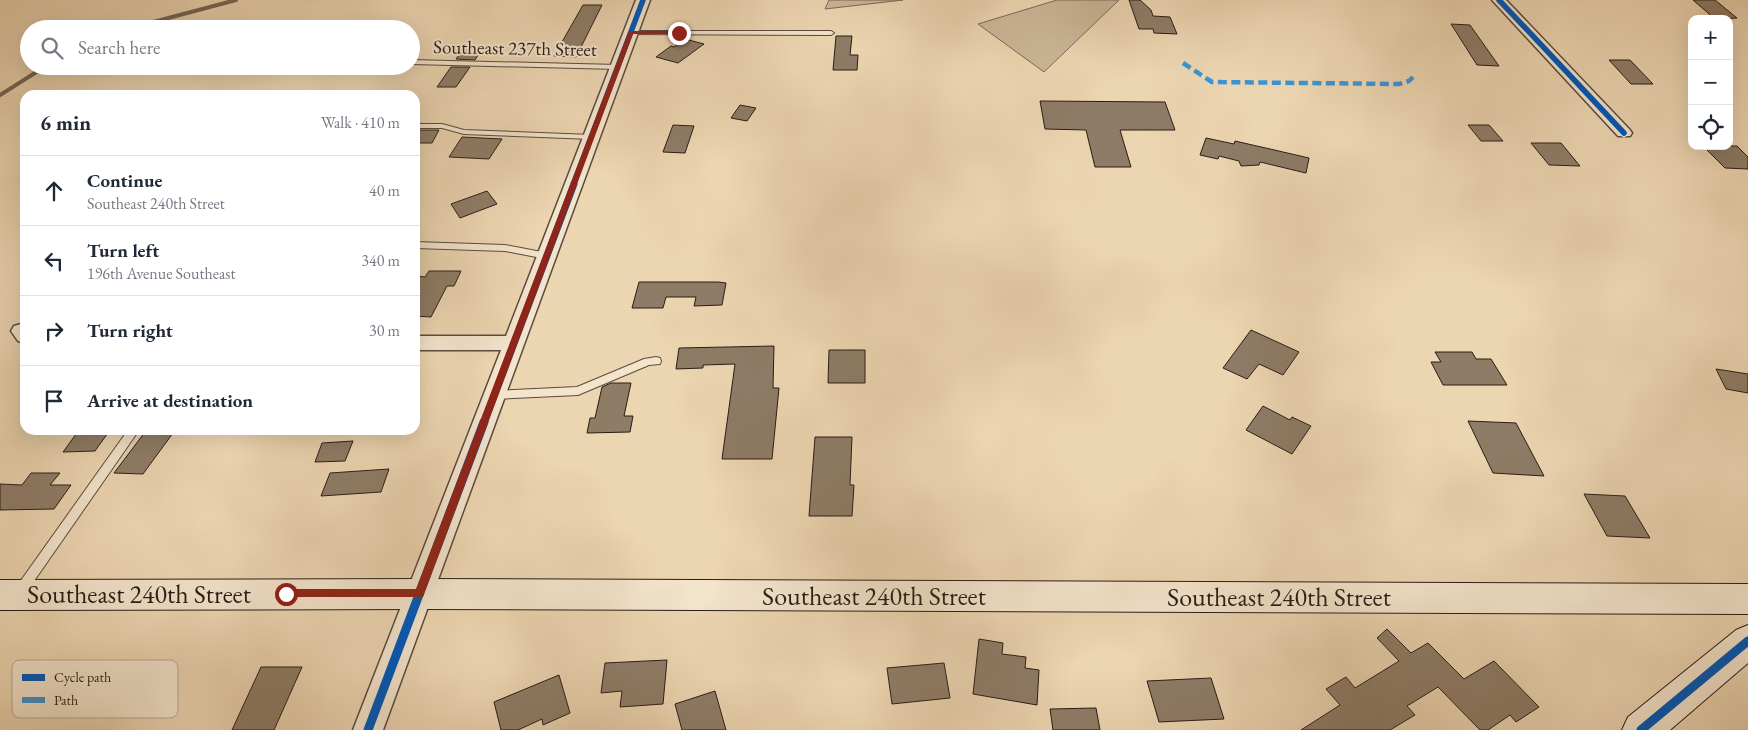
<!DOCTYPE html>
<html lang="en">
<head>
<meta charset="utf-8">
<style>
	:root { --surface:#fff; --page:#f6f6f7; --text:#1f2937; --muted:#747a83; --line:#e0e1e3 }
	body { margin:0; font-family:"EB Garamond",serif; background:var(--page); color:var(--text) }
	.controls { position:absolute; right:15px; top:15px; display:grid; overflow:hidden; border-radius:10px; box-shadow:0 5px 20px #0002 }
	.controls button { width:45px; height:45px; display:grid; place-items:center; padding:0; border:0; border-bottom:1px solid var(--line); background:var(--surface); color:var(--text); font:25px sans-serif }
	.stop { position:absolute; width:15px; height:15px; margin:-11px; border:4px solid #8f2418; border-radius:50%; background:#fff }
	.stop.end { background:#8f2418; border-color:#fff; box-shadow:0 1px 5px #0008 }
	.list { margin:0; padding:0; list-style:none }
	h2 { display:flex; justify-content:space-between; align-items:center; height:65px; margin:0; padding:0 20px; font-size:21px }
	h2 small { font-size:16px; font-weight:400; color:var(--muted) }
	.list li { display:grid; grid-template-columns:32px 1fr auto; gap:15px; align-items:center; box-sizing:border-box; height:70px; padding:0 20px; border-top:1px solid var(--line) }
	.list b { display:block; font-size:19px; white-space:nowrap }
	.list p { margin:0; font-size:16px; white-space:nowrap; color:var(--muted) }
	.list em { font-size:16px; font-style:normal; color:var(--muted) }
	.icon { flex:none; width:28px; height:28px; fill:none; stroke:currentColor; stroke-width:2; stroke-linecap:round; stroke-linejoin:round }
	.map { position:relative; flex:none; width:1748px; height:730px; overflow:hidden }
	.search { position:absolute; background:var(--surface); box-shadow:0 5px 20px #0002; left:20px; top:20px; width:400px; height:55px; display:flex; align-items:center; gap:12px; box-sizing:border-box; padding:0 18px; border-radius:28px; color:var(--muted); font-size:19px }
	.panel { position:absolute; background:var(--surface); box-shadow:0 5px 20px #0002; left:20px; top:90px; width:400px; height:345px; border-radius:15px }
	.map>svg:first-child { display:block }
	.green { fill:#cbb697; stroke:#7a6957 }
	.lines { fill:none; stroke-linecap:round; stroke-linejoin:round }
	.stream { stroke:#766554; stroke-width:4 }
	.building { fill:#8e7c67; stroke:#291c17 }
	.lane-casing { stroke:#5a4a3e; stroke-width:2 }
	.street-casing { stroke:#5a4a3e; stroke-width:3 }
	.secondary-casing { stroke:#291c17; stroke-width:2 }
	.lane { fill:#f3e4cc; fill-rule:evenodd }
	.street { fill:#f3e4cc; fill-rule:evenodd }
	.secondary { fill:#f3e4cc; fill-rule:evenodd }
	.quiet { stroke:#3c94d4; stroke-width:4.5; stroke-dasharray:9 4.5; stroke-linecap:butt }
	.cycleway-far2-casing { stroke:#f3e4cc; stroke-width:8 }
	.cycleway-far1-casing { stroke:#f3e4cc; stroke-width:10 }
	.cycleway-casing { stroke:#f3e4cc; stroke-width:12 }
	.cycleway-far2 { stroke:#0057b8; stroke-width:5.5 }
	.cycleway-far1 { stroke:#0057b8; stroke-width:7 }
	.cycleway { stroke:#0057b8; stroke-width:9 }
	.route { fill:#8f2418 }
	.labels { text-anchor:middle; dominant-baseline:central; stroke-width:4; stroke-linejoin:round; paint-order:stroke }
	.far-street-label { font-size:19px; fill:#291c17; stroke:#f3e4cc }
	.near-street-label { font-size:26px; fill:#291c17; stroke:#f3e4cc }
	.key { fill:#f3e4cc; stroke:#b6a896; stroke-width:1 }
	.key-label { font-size:14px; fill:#291c17 }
</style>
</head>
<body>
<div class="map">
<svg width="1748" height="730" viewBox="0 0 1748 730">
	<rect width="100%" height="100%" fill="#ecd5b1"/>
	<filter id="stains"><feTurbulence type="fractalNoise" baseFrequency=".004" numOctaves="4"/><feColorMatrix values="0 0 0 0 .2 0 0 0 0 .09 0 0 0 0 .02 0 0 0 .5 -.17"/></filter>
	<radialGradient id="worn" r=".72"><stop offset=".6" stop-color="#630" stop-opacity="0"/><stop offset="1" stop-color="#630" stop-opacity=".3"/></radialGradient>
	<g class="green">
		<path d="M 829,0 L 903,0 L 825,9 Z"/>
		<path d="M 1057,0 L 1119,0 L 1044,72 L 978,24 Z"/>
	</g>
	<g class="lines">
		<g class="stream">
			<path d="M 127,29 L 236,0"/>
			<path d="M 0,95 L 46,66"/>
		</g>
	</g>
	<g class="building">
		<path d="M 1129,0 L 1140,0 L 1151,10 L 1153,16 L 1170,17 L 1177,34 L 1154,33 L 1153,29 L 1139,29 Z"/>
		<path d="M 1693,0 L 1715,0 L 1737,18 L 1715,19 Z"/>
		<path d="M 583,5 L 602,5 L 576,57 L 554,56 Z"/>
		<path d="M 1451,24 L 1470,25 L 1499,66 L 1477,65 Z"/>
		<path d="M 836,36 L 852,36 L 850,55 L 858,55 L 857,70 L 833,70 Z"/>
		<path d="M 685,39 L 704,44 L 678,63 L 656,57 L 671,46 L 674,47 Z"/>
		<path d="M 464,48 L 482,48 L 475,60 L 456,59 Z"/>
		<path d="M 1609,60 L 1630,60 L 1653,84 L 1631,84 Z"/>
		<path d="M 451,67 L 470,67 L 456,87 L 437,87 Z"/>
		<path d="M 1040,101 L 1165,102 L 1175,130 L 1120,130 L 1131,167 L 1095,167 L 1086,130 L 1045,129 Z"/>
		<path d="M 740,105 L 756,108 L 747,121 L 731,118 Z"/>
		<path d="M 673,125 L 694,126 L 685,153 L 663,152 Z"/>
		<path d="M 1468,125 L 1489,125 L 1503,141 L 1481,141 Z"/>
		<path d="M 419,130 L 439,130 L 432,143 L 415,143 L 415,136 Z"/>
		<path d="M 462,137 L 502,139 L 489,159 L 449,157 Z"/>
		<path d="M 1206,138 L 1234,144 L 1235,141 L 1309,158 L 1306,173 L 1260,162 L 1259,165 L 1241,166 L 1239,161 L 1219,156 L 1218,159 L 1200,155 Z"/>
		<path d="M 1531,143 L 1561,143 L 1580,166 L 1549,165 Z"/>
		<path d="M 1703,146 L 1737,146 L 1748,157 L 1748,169 L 1725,168 Z"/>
		<path d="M 487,191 L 497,204 L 460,218 L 451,204 Z"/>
		<path d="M 429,271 L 461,271 L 454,286 L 447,286 L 431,317 L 415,316 L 415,276 L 425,277 Z"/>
		<path d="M 639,282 L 718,282 L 726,283 L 722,305 L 694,306 L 696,297 L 666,297 L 663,308 L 632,308 Z"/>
		<path d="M 1251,330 L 1299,352 L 1283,375 L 1259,364 L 1247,379 L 1223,368 Z"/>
		<path d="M 774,346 L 773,388 L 779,388 L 772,459 L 722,459 L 735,364 L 703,365 L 703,368 L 676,369 L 679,348 Z"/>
		<path d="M 829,350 L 865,350 L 865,383 L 828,383 Z"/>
		<path d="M 1435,352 L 1472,352 L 1476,359 L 1491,359 L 1507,385 L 1443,385 L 1431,362 L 1441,362 Z"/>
		<path d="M 1716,369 L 1748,374 L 1748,393 L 1726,389 Z"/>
		<path d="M 611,383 L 631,383 L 624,416 L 633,416 L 630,432 L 587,433 L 590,418 L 595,418 L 602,387 Z"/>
		<path d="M 1263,406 L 1290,420 L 1292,417 L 1311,426 L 1292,454 L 1246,430 Z"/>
		<path d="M 1468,421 L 1516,423 L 1544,476 L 1493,473 Z"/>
		<path d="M 79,430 L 110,430 L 95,451 L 63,452 Z"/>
		<path d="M 145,432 L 173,433 L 143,474 L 114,473 Z"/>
		<path d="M 815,437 L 852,437 L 850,485 L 854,485 L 852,516 L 809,516 Z"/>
		<path d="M 353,441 L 345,461 L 315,462 L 322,443 Z"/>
		<path d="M 389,469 L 381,492 L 321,496 L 330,473 Z"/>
		<path d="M 31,473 L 60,473 L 50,485 L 71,485 L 54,509 L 0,510 L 0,484 L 22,485 Z"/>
		<path d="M 1584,494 L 1625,496 L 1650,538 L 1607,536 Z"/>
		<path d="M 1387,629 L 1411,653 L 1428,643 L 1464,679 L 1494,661 L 1539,707 L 1516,722 L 1510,715 L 1488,730 L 1480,730 L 1438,687 L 1407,706 L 1415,715 L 1390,730 L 1301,730 L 1340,705 L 1326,689 L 1346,677 L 1355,688 L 1399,661 L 1377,638 Z"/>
		<path d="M 979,639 L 1003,643 L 1002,654 L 1026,657 L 1025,668 L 1039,670 L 1037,705 L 973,694 Z"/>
		<path d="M 667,660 L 663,704 L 620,707 L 622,691 L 601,693 L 605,663 Z"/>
		<path d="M 944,663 L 950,698 L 892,704 L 887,668 Z"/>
		<path d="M 261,667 L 302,667 L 274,730 L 232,730 Z"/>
		<path d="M 559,675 L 570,713 L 543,725 L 542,719 L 518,730 L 501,730 L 494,702 Z"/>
		<path d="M 1211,678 L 1224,719 L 1159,722 L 1147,681 Z"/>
		<path d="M 715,691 L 726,730 L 682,730 L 675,704 Z"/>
		<path d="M 1096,708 L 1100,730 L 1053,730 L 1050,709 Z"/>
	</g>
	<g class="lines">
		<g class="lane-casing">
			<g id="lane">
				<path d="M 631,31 L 831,31 L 834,33 L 831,35 L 629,34 L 629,32 Z"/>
				<path d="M 411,60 L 618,65 L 622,67 L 618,69 L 411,64 Z"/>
				<path d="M 415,124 L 442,124 L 464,130 L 592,135 L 596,137 L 592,139 L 464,134 L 442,128 L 415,128 Z"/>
				<path d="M 415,242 L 505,245 L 547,253 L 551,256 L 547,259 L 505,251 L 415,248 Z"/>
				<path d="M 656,357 L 660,358 L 661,361 L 660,364 L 649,365 L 578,395 L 495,399 L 491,398 L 490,395 L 491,392 L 495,391 L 577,387 L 644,359 Z"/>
				<path d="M 128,430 L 135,430 L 137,433 L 25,594 L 21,595 L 17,594 L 15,590 L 17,586 Z"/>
			</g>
		</g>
		<g class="street-casing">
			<g id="street">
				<path d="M 636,0 L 650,0 L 383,730 L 353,730 L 501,350 L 415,350 L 415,336 L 506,336 Z"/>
				<path d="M 1492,0 L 1506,0 L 1630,130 L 1632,133 L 1630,136 L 1618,136 Z"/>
				<path d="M 21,324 L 25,325 L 25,343 L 18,341 L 11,331 L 14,326 Z"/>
			</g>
		</g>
		<g class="secondary-casing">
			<g id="secondary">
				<path d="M 420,579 L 1748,584 L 1748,614 L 420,609 L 0,610 L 0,580 Z"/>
				<path d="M 1748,625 L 1748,663 L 1670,730 L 1622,730 L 1628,717 L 1736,630 Z"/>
			</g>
		</g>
		<use href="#lane" class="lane"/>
		<use href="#street" class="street"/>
		<use href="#secondary" class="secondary"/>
		<path class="quiet" d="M 1183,63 L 1212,82 L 1399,84 L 1409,81 L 1413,77"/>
		<g class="cycleway-far2-casing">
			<g id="cycleway-far2">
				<path d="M 1499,0 L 1624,133"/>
				<path d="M 573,185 L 643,0"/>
			</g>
		</g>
		<g class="cycleway-far1-casing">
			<path id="cycleway-far1" d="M 484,423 L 574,184"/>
		</g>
		<g class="cycleway-casing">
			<g id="cycleway">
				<path d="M 368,730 L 484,422"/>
				<path d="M 1641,730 L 1748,641"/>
			</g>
		</g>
		<use href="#cycleway-far2" class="cycleway-far2"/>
		<use href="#cycleway-far1" class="cycleway-far1"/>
		<use href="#cycleway" class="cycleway"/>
	</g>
	<path class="route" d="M 631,31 L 679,31 L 682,33 L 679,34 L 633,34 L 423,597 L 282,597 L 282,591 L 286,589 L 416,589 L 628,33 Z"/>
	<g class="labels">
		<g class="far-street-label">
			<text transform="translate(515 48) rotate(1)">Southeast 237th Street</text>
		</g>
		<g class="near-street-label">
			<text x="139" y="594">Southeast 240th Street</text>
			<text x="874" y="596">Southeast 240th Street</text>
			<text x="1279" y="597">Southeast 240th Street</text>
		</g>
	</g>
	<rect x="12" y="660" width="166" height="58" rx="8" class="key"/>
	<rect x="22" y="674" width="23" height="7" fill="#0057b8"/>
	<rect x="22" y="697" width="23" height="6" fill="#3c94d4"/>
	<g class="key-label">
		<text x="54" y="682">Cycle path</text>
		<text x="54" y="705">Path</text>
	</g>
	<rect width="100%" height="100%" filter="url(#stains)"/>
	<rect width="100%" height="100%" fill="url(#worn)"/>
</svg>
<div class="controls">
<button>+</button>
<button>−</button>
<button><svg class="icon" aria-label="locate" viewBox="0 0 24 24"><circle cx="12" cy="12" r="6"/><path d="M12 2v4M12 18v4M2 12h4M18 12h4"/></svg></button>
</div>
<div class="stop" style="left:286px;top:594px"></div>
<div class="stop end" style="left:679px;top:33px"></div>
<div class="search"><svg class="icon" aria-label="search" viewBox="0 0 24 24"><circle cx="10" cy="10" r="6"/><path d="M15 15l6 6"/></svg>Search here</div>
<section class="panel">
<h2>6 min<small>Walk · 410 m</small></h2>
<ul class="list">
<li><svg class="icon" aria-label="ahead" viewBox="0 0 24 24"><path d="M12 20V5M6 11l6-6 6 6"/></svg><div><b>Continue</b><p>Southeast 240th Street</p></div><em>40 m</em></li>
<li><svg class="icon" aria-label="left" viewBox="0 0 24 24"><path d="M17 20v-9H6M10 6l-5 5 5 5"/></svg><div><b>Turn left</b><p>196th Avenue Southeast</p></div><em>340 m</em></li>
<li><svg class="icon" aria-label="right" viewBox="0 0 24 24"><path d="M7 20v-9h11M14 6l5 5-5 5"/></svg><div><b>Turn right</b></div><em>30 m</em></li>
<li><svg class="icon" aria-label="arrive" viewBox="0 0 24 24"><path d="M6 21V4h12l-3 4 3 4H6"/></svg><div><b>Arrive at destination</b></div></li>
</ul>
</section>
</div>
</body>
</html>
